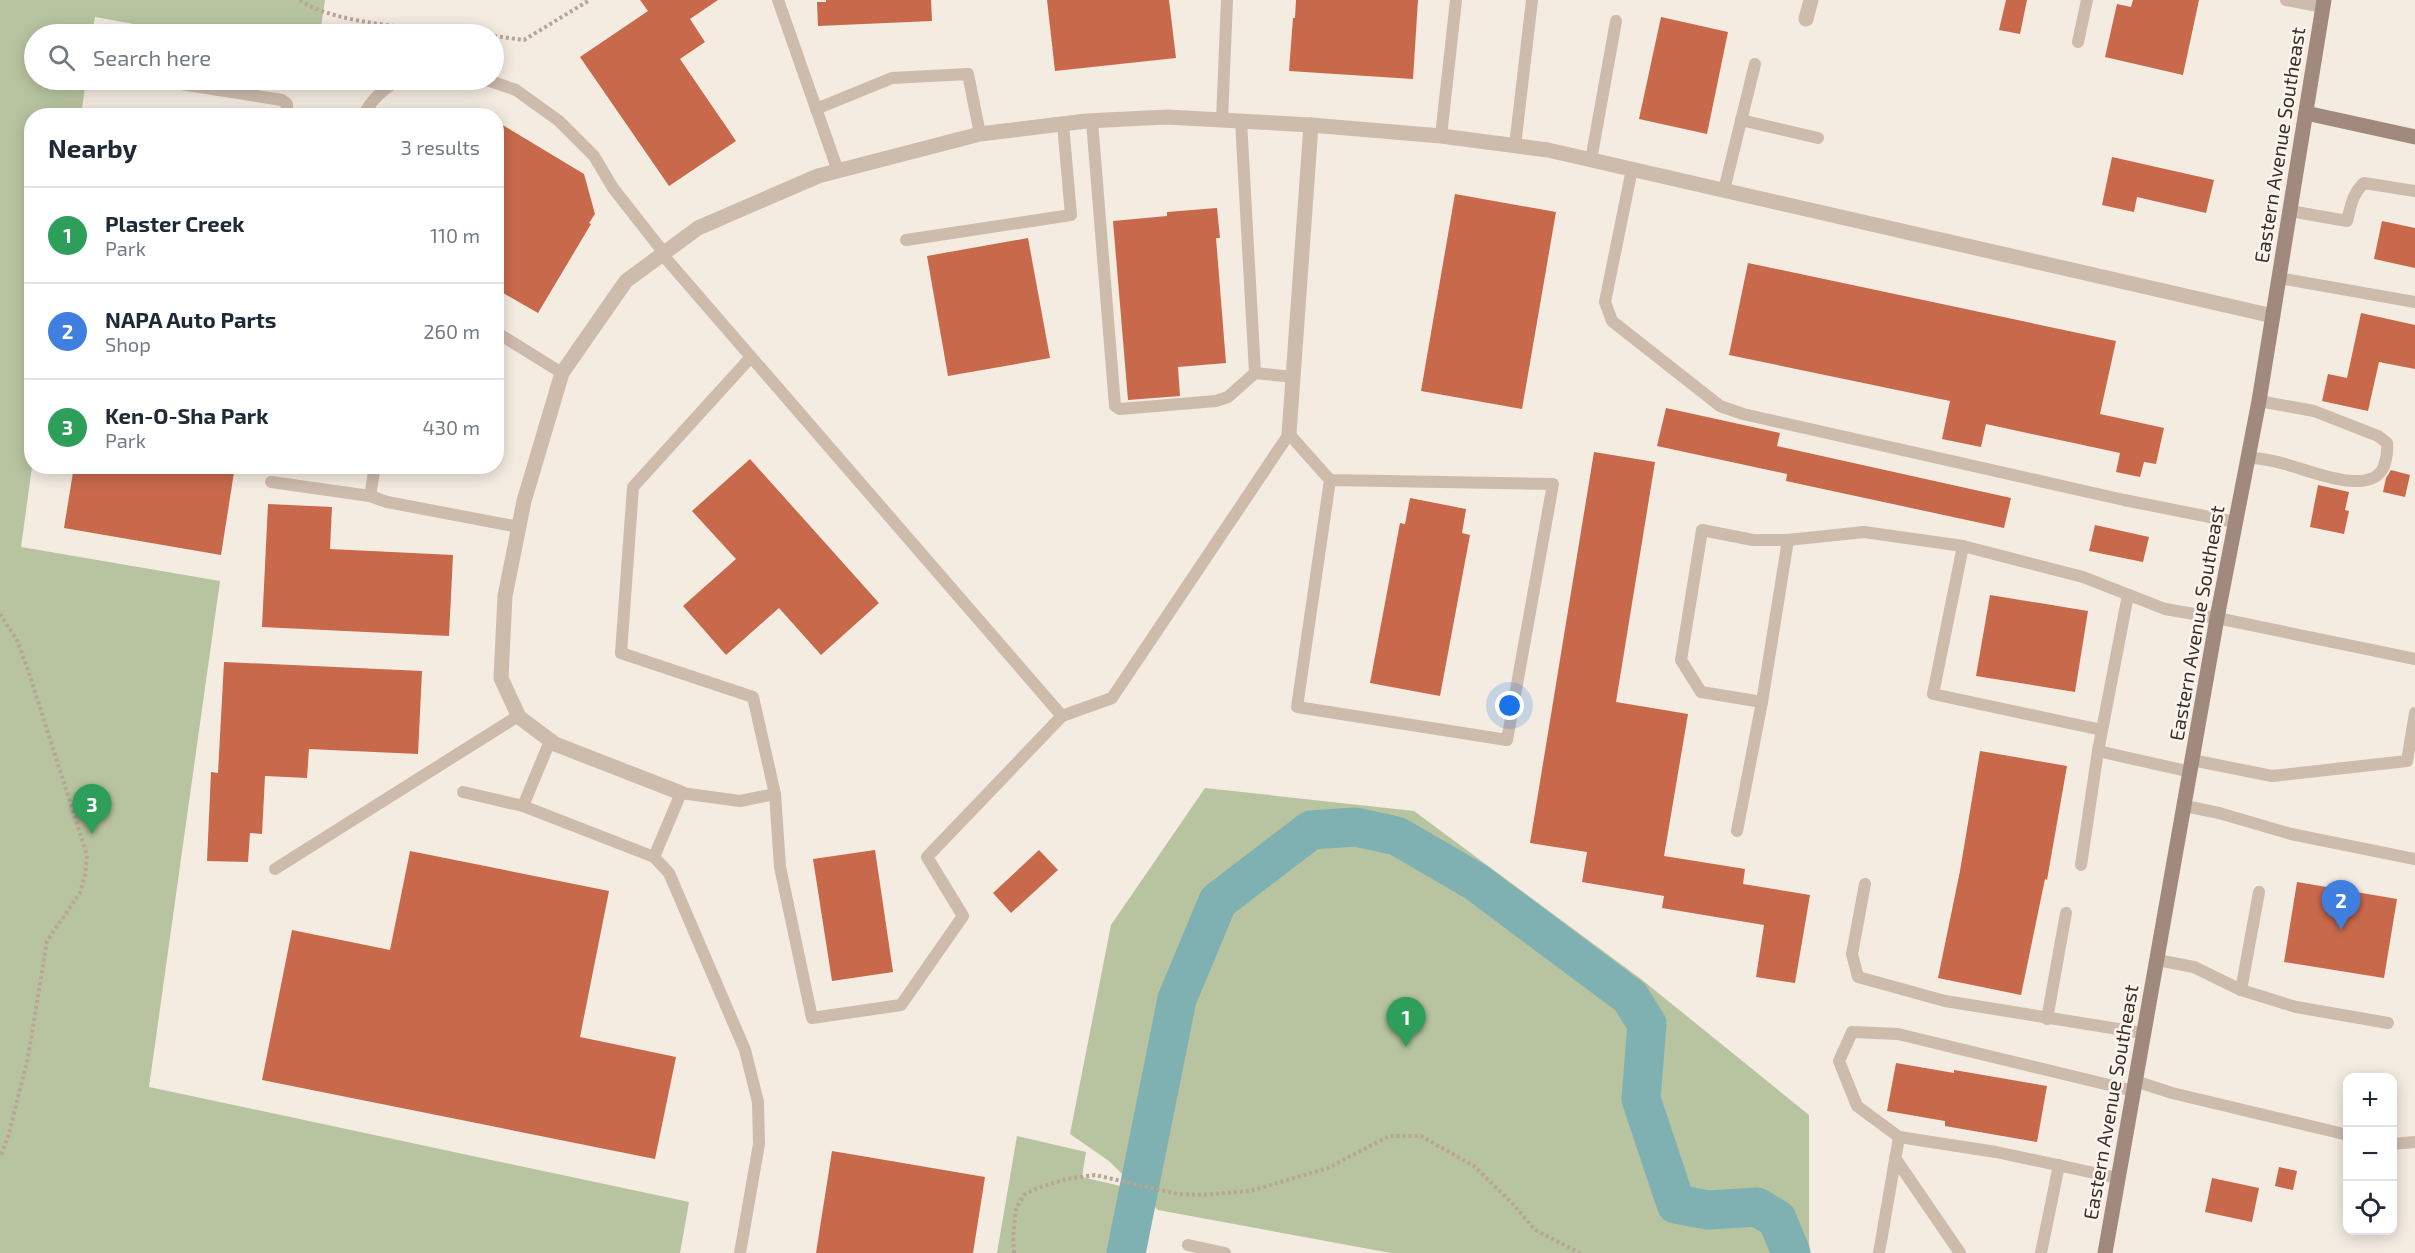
<!DOCTYPE html>
<html lang="en">
<head>
<meta charset="utf-8">
<style>
	:root { --surface:#fff; --page:#f6f6f7; --text:#1f2937; --muted:#747a83; --line:#e0e1e3; --accent:#b45309 }
	body { margin:0; font-family:"Exo 2",sans-serif; background:var(--page); color:var(--text) }
	.controls { position:absolute; right:18px; bottom:18px; display:grid; overflow:hidden; border-radius:12px; box-shadow:0 3px 15px #0003 }
	.controls button { width:54px; height:54px; display:grid; place-items:center; padding:0; border:0; border-bottom:2px solid var(--line); background:var(--surface); color:var(--text); font:30px sans-serif }
	.you { position:absolute; left:1510px; top:706px; width:21px; height:21px; margin:-15px; border:4px solid #fff; border-radius:50%; background:#1a73e8; box-shadow:0 0 0 9px #1a73e833 }
	.badge { display:grid; place-items:center; width:39px; height:39px; border-radius:50%; background:var(--accent); color:#fff; font-size:20px; font-weight:700 }
	.pin { position:absolute; translate:-50% -50px; filter:drop-shadow(0 2px 3px #0008) }
	.pin::after { content:''; position:absolute; top:32px; width:21px; height:18px; background:inherit; clip-path:polygon(0 0,100% 0,50% 100%) }
	.list { margin:0; padding:0; list-style:none }
	h2 { display:flex; justify-content:space-between; align-items:center; height:78px; margin:0; padding:0 24px; font-size:26px }
	h2 small { font-size:20px; font-weight:400; color:var(--muted) }
	.list li { display:grid; grid-template-columns:39px 1fr auto; gap:18px; align-items:center; box-sizing:border-box; height:96px; padding:0 24px; border-top:2px solid var(--line) }
	.list b { display:block; font-size:22px; white-space:nowrap }
	.list p { margin:0; font-size:20px; white-space:nowrap; color:var(--muted) }
	.list em { font-size:20px; font-style:normal; color:var(--muted) }
	.icon { flex:none; width:33px; height:33px; fill:none; stroke:currentColor; stroke-width:2; stroke-linecap:round; stroke-linejoin:round }
	.map { position:relative; flex:none; width:2415px; height:1253px; overflow:hidden }
	.search { position:absolute; background:var(--surface); box-shadow:0 3px 15px #0003; left:24px; top:24px; width:480px; height:66px; display:flex; align-items:center; gap:15px; box-sizing:border-box; padding:0 21px; border-radius:33px; color:var(--muted); font-size:22px }
	.panel { position:absolute; background:var(--surface); box-shadow:0 3px 15px #0003; left:24px; top:108px; width:480px; height:366px; border-radius:24px }
	.map>svg:first-child { display:block }
	.green { fill:#b8c4a0 }
	.lines { fill:none; stroke-linecap:round; stroke-linejoin:round }
	.river { stroke:#7fb0b2; stroke-width:39 }
	.building { fill:#c8694b }
	.path { stroke:#b9a596; stroke-width:4; stroke-dasharray:3 3; stroke-linecap:butt }
	.lane { stroke:#cdbbac; stroke-width:12 }
	.street { stroke:#cdbbac; stroke-width:15 }
	.secondary { stroke:#a18a7d; stroke-width:15 }
	.labels { text-anchor:middle; dominant-baseline:central; stroke-width:5; stroke-linejoin:round; paint-order:stroke }
	.street-label { font-size:20px; fill:#3b302b; stroke:#fbf5ee }
</style>
</head>
<body>
<div class="map">
<svg width="2415" height="1253" viewBox="0 0 2415 1253">
	<rect width="100%" height="100%" fill="#f4ebe1"/>
	<g class="green">
		<path d="M 0,0 L 325,0 L 320,34 L 189,34 L 95,17 L 92,34 L 34,34 L 34,80 L 86,80 L 81,115 L 32,116 L 32,467 L 21,547 L 220,581 L 149,1087 L 689,1202 L 680,1253 L 0,1253 Z"/>
		<path d="M 1205,788 L 1414,811 L 1641,979 L 1809,1115 L 1809,1253 L 1391,1253 L 1158,1210 L 1109,1161 L 1070,1134 L 1111,925 Z"/>
		<path d="M 1017,1136 L 1086,1152 L 1082,1177 L 1129,1188 L 1118,1253 L 997,1253 Z"/>
	</g>
	<g class="lines">
		<path class="river" d="M 1126,1253 L 1177,999 L 1218,901 L 1311,830 L 1355,827 L 1397,836 L 1476,882 L 1630,997 L 1647,1024 L 1641,1099 L 1676,1204 L 1708,1210 L 1757,1207 L 1777,1219 L 1791,1253"/>
	</g>
	<g class="building">
		<path d="M 640,0 L 718,0 L 690,19 L 705,42 L 680,59 L 736,141 L 669,186 L 580,57 L 648,11 Z"/>
		<path d="M 826,0 L 931,0 L 932,21 L 818,26 L 817,2 L 826,2 Z"/>
		<path d="M 1047,0 L 1169,0 L 1176,58 L 1055,71 Z"/>
		<path d="M 1296,0 L 1418,0 L 1413,79 L 1289,71 L 1293,18 L 1295,18 Z"/>
		<path d="M 2006,0 L 2027,0 L 2020,34 L 1999,30 Z"/>
		<path d="M 2133,0 L 2199,0 L 2183,75 L 2105,57 L 2117,4 L 2131,7 Z"/>
		<path d="M 1661,17 L 1728,32 L 1707,134 L 1639,119 Z"/>
		<path d="M 496,121 L 584,174 L 595,214 L 589,223 L 591,224 L 538,313 L 496,289 Z"/>
		<path d="M 2112,157 L 2214,180 L 2206,213 L 2137,197 L 2134,212 L 2102,205 Z"/>
		<path d="M 1455,194 L 1556,212 L 1522,409 L 1421,391 Z"/>
		<path d="M 1217,208 L 1220,238 L 1216,238 L 1226,363 L 1178,367 L 1180,396 L 1128,400 L 1113,221 L 1167,216 L 1167,212 Z"/>
		<path d="M 2382,221 L 2415,228 L 2415,268 L 2374,259 Z"/>
		<path d="M 1028,238 L 1050,358 L 948,376 L 927,256 Z"/>
		<path d="M 1748,263 L 2116,341 L 2100,414 L 2164,428 L 2156,464 L 2144,462 L 2140,477 L 2116,472 L 2120,453 L 1986,424 L 1981,447 L 1942,439 L 1950,401 L 1729,355 Z"/>
		<path d="M 2361,313 L 2415,325 L 2415,369 L 2379,362 L 2368,411 L 2322,401 L 2328,374 L 2347,378 Z"/>
		<path d="M 1666,408 L 1780,433 L 1777,446 L 2011,498 L 2004,528 L 1786,481 L 1787,474 L 1657,446 Z"/>
		<path d="M 1594,452 L 1655,462 L 1616,702 L 1688,714 L 1664,856 L 1745,869 L 1743,884 L 1810,895 L 1795,983 L 1756,977 L 1764,925 L 1662,908 L 1664,896 L 1582,882 L 1587,852 L 1530,843 Z"/>
		<path d="M 750,459 L 879,603 L 821,655 L 779,608 L 726,655 L 683,606 L 736,559 L 692,511 Z"/>
		<path d="M 74,466 L 235,466 L 221,555 L 64,528 Z"/>
		<path d="M 2391,470 L 2410,475 L 2405,497 L 2383,492 L 2386,478 Z"/>
		<path d="M 2318,485 L 2349,492 L 2345,510 L 2349,511 L 2344,534 L 2310,527 Z"/>
		<path d="M 1410,498 L 1466,509 L 1462,533 L 1470,535 L 1440,696 L 1370,683 L 1400,523 L 1405,524 Z"/>
		<path d="M 268,504 L 332,507 L 330,549 L 453,555 L 449,636 L 262,627 Z"/>
		<path d="M 2095,525 L 2149,537 L 2143,562 L 2089,551 Z"/>
		<path d="M 1990,595 L 2088,611 L 2075,692 L 1976,676 Z"/>
		<path d="M 224,662 L 422,671 L 418,754 L 309,749 L 307,778 L 265,776 L 262,834 L 250,833 L 248,862 L 207,861 L 211,772 L 218,773 Z"/>
		<path d="M 1980,751 L 2067,766 L 2047,880 L 2045,879 L 2021,995 L 1938,978 L 1960,871 Z"/>
		<path d="M 875,850 L 893,972 L 832,981 L 813,859 Z"/>
		<path d="M 1039,850 L 1058,870 L 1011,913 L 993,893 Z"/>
		<path d="M 410,851 L 609,891 L 580,1037 L 676,1057 L 655,1159 L 262,1080 L 292,930 L 390,950 Z"/>
		<path d="M 2297,882 L 2397,899 L 2384,978 L 2284,962 Z"/>
		<path d="M 1896,1063 L 1954,1073 L 1954,1070 L 2047,1086 L 2037,1142 L 1945,1126 L 1945,1121 L 1887,1111 Z"/>
		<path d="M 832,1151 L 985,1177 L 973,1253 L 816,1253 Z"/>
		<path d="M 2279,1167 L 2297,1171 L 2293,1190 L 2275,1186 Z"/>
		<path d="M 2212,1178 L 2259,1188 L 2252,1222 L 2205,1212 Z"/>
	</g>
	<g class="lines">
		<g class="path">
			<path d="M 300,0 C 336,26 432,29 478,34"/>
			<path d="M 494,36 L 524,40 L 588,1"/>
			<path d="M 0,614 L 17,640 L 28,670 L 87,855 L 85,875 L 80,893 L 47,941 L 28,1057 L 8,1137 L 0,1157"/>
			<path d="M 1014,1253 L 1013,1237 L 1016,1208 L 1025,1194 L 1037,1188 L 1066,1179 L 1095,1175 L 1178,1194 L 1202,1195 L 1250,1191 L 1328,1168 L 1389,1136 L 1421,1136 L 1474,1166 L 1513,1204 L 1535,1230 L 1580,1253"/>
		</g>
		<g class="lane">
			<path d="M 778,0 L 838,171"/>
			<path d="M 2286,0 L 2323,7"/>
			<path d="M 2078,42 L 2087,0"/>
			<path d="M 155,80 L 282,100 L 287,104 L 287,116"/>
			<path d="M 487,80 L 516,90 L 559,121 L 594,156 L 613,188 L 664,253"/>
			<path d="M 816,109 L 892,78 L 968,74 L 980,134"/>
			<path d="M 363,116 C 371,100 384,88 400,80"/>
			<path d="M 1222,120 L 1227,0"/>
			<path d="M 1741,120 L 1818,138"/>
			<path d="M 1092,121 L 1115,406 L 1120,409 L 1216,401 L 1228,397 L 1255,373"/>
			<path d="M 1241,121 L 1255,373 L 1293,377"/>
			<path d="M 1441,136 L 1456,0"/>
			<path d="M 1515,146 L 1532,0"/>
			<path d="M 1591,160 L 1616,21"/>
			<path d="M 1632,169 L 1605,302 L 1612,321 L 1720,406 L 1743,414 L 2124,500 L 2235,522"/>
			<path d="M 1724,190 L 1755,64"/>
			<path d="M 2290,211 L 2347,221 C 2351,206 2352,194 2364,183 L 2415,191"/>
			<path d="M 906,240 L 1071,215 L 1063,124"/>
			<path d="M 662,254 L 1062,716 L 927,857 L 963,916 L 901,1005 L 812,1018 L 780,867 L 775,794 L 753,697 L 621,653 L 633,487 L 751,357"/>
			<path d="M 2279,278 L 2415,302"/>
			<path d="M 496,332 L 562,373"/>
			<path d="M 2248,457 C 2260,459 2273,460 2285,464 C 2308,470 2372,498 2384,466 C 2387,457 2388,452 2387,443 L 2378,436 L 2314,411 L 2259,401"/>
			<path d="M 271,482 L 370,496 L 387,502 L 519,527"/>
			<path d="M 370,496 L 375,466"/>
			<path d="M 1963,546 L 1933,694 L 2102,730"/>
			<path d="M 1762,702 L 1788,540"/>
			<path d="M 1062,716 L 1112,698 L 1289,434 L 1330,480 L 1553,484 L 1507,740 L 1297,707 L 1330,480"/>
			<path d="M 2098,751 L 2128,595"/>
			<path d="M 2192,760 L 2272,776 L 2407,761 L 2415,713"/>
			<path d="M 463,792 L 523,806 L 654,857 L 669,873 L 745,1050 L 758,1102 L 759,1144 L 740,1253"/>
			<path d="M 523,806 L 550,741"/>
			<path d="M 2185,806 L 2219,813 L 2291,834 L 2415,859"/>
			<path d="M 1737,831 L 1762,702 L 1701,692 L 1681,660 L 1702,530 L 1753,540 L 1788,540 L 1864,532 L 1963,546 L 2083,577 L 2165,609 L 2217,618 L 2415,659"/>
			<path d="M 654,857 L 681,793 L 740,801 L 775,794"/>
			<path d="M 2081,865 L 2098,751 L 2191,772"/>
			<path d="M 275,869 L 518,716"/>
			<path d="M 1865,884 L 1852,954 L 1858,977 L 1945,1001 L 2143,1033"/>
			<path d="M 2157,960 L 2194,967 L 2241,990 L 2296,1007 L 2388,1023"/>
			<path d="M 2241,990 L 2259,892"/>
			<path d="M 2047,1019 L 2066,913"/>
			<path d="M 2135,1081 L 2172,1093 L 2348,1135"/>
			<path d="M 2392,1144 L 2415,1142"/>
			<path d="M 1895,1158 L 1960,1253"/>
			<path d="M 2118,1178 L 1996,1152 L 1899,1137 L 1857,1106 L 1839,1061 L 1852,1032 L 1898,1034 L 2134,1091"/>
			<path d="M 1188,1245 L 1225,1253"/>
			<path d="M 1879,1253 L 1899,1137"/>
			<path d="M 2041,1253 L 2059,1165"/>
		</g>
		<g class="street">
			<path d="M 1806,19 L 1811,0"/>
			<path d="M 1289,434 L 1311,125"/>
			<path d="M 681,793 L 555,744 L 519,717 L 501,678 L 505,596 L 524,501 L 562,373 L 626,281 L 698,228 L 818,176 L 980,134 L 1086,121 L 1167,117 L 1311,125 L 1441,136 L 1548,150 L 2273,316"/>
		</g>
		<g class="secondary">
			<path d="M 2306,113 L 2415,137"/>
			<path d="M 2105,1253 L 2217,618 L 2259,401 L 2324,0"/>
		</g>
	</g>
	<g class="labels">
		<g class="street-label">
			<text transform="translate(2279 145) rotate(-81)">Eastern Avenue Southeast</text>
			<text transform="translate(2196 623) rotate(-80)">Eastern Avenue Southeast</text>
			<text transform="translate(2110 1102) rotate(-80)">Eastern Avenue Southeast</text>
		</g>
	</g>
</svg>
<div class="controls">
<button>+</button>
<button>−</button>
<button><svg class="icon" aria-label="locate" viewBox="0 0 24 24"><circle cx="12" cy="12" r="6"/><path d="M12 2v4M12 18v4M2 12h4M18 12h4"/></svg></button>
</div>
<div class="you"></div>
<div class="pin badge" style="left:1406px;top:1047px;background:#2e9e5b">1</div>
<div class="pin badge" style="left:2341px;top:930px;background:#3f7fe0">2</div>
<div class="pin badge" style="left:92px;top:834px;background:#2e9e5b">3</div>
<div class="search"><svg class="icon" aria-label="search" viewBox="0 0 24 24"><circle cx="10" cy="10" r="6"/><path d="M15 15l6 6"/></svg>Search here</div>
<section class="panel">
<h2>Nearby<small>3 results</small></h2>
<ul class="list">
<li><span class="badge" style="background:#2e9e5b">1</span><div><b>Plaster Creek</b><p>Park</p></div><em>110 m</em></li>
<li><span class="badge" style="background:#3f7fe0">2</span><div><b>NAPA Auto Parts</b><p>Shop</p></div><em>260 m</em></li>
<li><span class="badge" style="background:#2e9e5b">3</span><div><b>Ken-O-Sha Park</b><p>Park</p></div><em>430 m</em></li>
</ul>
</section>
</div>
</body>
</html>
